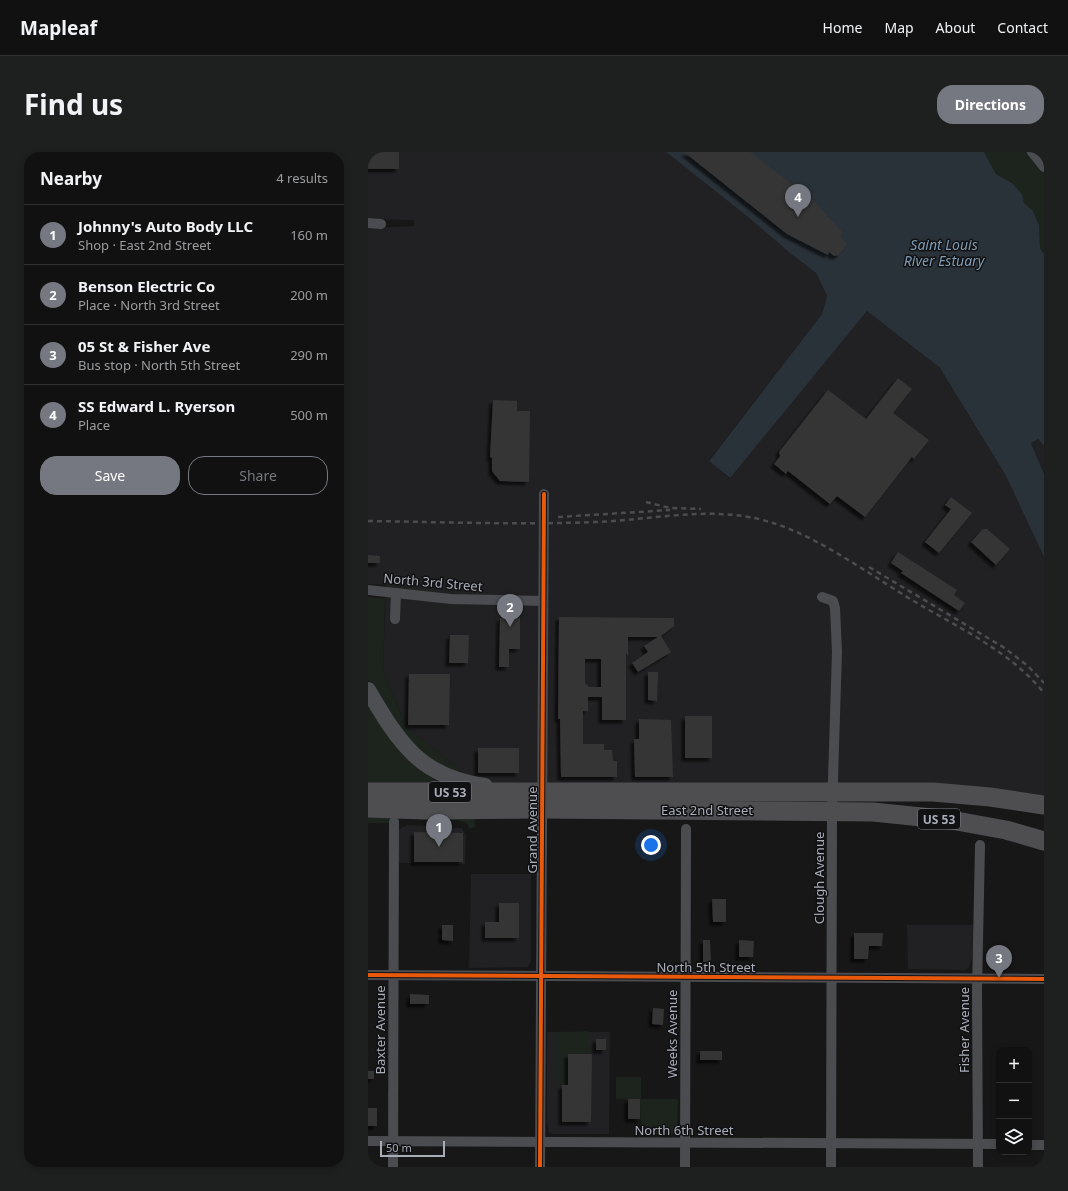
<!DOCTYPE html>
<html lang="en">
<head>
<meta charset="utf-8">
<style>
	:root { --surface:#111; --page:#1e1f1f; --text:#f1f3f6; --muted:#9c9d9f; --line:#303131; --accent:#757880 }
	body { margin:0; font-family:"Noto Sans",sans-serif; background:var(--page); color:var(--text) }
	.controls { position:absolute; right:12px; bottom:12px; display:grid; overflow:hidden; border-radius:8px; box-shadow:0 2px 6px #0003 }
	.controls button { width:36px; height:36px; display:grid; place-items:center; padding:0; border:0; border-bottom:1px solid var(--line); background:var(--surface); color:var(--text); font:20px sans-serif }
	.scale { position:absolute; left:12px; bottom:10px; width:65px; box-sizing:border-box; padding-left:4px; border:2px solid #a8adb8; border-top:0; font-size:11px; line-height:14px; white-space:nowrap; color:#a8adb8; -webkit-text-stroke:3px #111113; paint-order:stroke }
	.you { position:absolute; left:283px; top:693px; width:14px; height:14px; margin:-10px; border:3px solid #fff; border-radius:50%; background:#1a73e8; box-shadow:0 0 0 6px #1a73e833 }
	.badge { display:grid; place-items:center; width:26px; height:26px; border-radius:50%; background:var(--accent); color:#fff; font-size:13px; font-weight:700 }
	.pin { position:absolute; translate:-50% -33px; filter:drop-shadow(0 1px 2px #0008) }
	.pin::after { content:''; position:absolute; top:21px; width:14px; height:12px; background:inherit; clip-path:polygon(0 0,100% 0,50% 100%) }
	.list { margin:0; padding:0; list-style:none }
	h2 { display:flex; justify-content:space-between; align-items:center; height:52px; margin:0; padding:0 16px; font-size:17px }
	h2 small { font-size:13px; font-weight:400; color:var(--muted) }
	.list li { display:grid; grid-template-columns:26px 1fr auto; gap:12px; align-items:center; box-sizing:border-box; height:60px; padding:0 16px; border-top:1px solid var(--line) }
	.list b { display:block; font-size:15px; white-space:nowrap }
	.list p { margin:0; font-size:13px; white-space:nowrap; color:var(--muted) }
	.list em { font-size:13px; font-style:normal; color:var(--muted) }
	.actions { display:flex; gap:8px; padding:12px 16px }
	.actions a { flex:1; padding:9px 0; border:1px solid var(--accent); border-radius:16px; text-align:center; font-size:14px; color:var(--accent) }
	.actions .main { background:var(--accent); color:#fff }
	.icon { flex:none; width:22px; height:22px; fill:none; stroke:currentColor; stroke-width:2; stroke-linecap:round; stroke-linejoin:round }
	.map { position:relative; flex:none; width:676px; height:1015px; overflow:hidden; border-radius:16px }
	header { display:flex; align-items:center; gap:24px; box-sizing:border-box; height:56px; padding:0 20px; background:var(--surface); border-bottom:1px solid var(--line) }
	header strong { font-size:19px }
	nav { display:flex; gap:22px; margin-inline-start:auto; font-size:14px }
	.intro { display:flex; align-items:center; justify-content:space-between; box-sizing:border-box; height:96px; padding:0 24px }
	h1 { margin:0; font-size:28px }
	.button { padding:10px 18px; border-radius:16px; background:var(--accent); color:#fff; font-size:14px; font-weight:700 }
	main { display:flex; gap:24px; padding:0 24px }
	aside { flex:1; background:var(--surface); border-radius:16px; box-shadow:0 2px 6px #0003 }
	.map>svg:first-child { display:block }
	.built { fill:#212123 }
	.green { fill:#1d241e }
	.water { fill:#2a3239 }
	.building { fill:#353536; fill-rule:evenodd; filter:url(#shadow) }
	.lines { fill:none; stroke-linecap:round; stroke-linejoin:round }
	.street { stroke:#4b4c50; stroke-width:10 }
	.primary { stroke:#4d4f52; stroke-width:16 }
	.highway { stroke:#4e4e51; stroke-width:19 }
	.rail { stroke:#4b4c4f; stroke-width:2.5; stroke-dasharray:5 4; stroke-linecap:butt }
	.cycleway-casing { stroke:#111113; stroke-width:6 }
	.cycleway { stroke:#e8590c; stroke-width:4 }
	.labels { text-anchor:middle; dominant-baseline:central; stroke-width:3; stroke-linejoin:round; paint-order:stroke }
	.shield { fill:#111113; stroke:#7b7e86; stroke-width:1 }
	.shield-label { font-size:12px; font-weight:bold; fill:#a8adb8 }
	.street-label { font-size:13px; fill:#a8adb8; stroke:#111113 }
	.water-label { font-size:14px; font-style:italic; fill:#7f9bb3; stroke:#111113 }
</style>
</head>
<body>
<header>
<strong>Mapleaf</strong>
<nav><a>Home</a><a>Map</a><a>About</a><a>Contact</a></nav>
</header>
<div class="intro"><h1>Find us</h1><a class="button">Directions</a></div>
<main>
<aside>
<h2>Nearby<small>4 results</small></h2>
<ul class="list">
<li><span class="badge">1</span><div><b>Johnny's Auto Body LLC</b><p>Shop · East 2nd Street</p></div><em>160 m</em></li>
<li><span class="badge">2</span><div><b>Benson Electric Co</b><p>Place · North 3rd Street</p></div><em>200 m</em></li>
<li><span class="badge">3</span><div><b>05 St &amp; Fisher Ave</b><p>Bus stop · North 5th Street</p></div><em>290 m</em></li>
<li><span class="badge">4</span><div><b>SS Edward L. Ryerson</b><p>Place</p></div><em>500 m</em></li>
</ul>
<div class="actions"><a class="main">Save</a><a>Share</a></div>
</aside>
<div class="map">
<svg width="676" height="1015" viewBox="0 0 676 1015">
	<defs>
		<filter id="shadow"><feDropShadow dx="-3.5" dy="3.5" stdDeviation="1" flood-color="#0009"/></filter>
	</defs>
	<rect width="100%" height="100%" fill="#171717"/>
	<g class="built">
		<path d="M 0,0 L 298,0 L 380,65 L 423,102 L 448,121 L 459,144 L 454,162 L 341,308 L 361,326 L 499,159 L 572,216 L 638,324 L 676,405 L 676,646 L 139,632 L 105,629 L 38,574 L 15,519 L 18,433 L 0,432 L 0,76 L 46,74 L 46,68 L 0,67 Z"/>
		<path d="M 670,287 L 676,294 L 676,322 L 663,291 Z"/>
		<path d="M 40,673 L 94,676 L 98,684 L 97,712 L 31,711 L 31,679 L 33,676 Z"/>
		<path d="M 103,722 L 163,722 L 163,810 L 159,815 L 101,816 Z"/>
		<path d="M 539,773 L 605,773 L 604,806 L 601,816 L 598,818 L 540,817 Z"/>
		<path d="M 179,880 L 242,880 L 241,982 L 185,982 L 181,980 L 179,971 Z"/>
	</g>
	<g class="green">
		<path d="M 616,0 L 660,0 L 676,21 L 676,102 L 672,96 L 671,73 L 665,59 L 656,51 L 654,42 L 644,31 L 628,22 Z"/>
		<path d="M 0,445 L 17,446 L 15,519 L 38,574 L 105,629 L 69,616 L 31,578 L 0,527 Z"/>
		<path d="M 0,550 L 25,592 L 36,605 L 74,633 L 0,633 Z"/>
		<path d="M 0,660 L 106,665 L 107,675 L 102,677 L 99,672 L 90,668 L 33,667 L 27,671 L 0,671 Z"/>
		<path d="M 220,879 L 221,902 L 200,902 L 200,933 L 189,933 L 190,880 Z"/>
		<path d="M 248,925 L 273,925 L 273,947 L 310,947 L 309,978 L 308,982 L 273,983 L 272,948 L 248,947 Z"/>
	</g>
	<path class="water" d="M 298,0 L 616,0 L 628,22 L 644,31 L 654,42 L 656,51 L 665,59 L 671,73 L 672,96 L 676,102 L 676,294 L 670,287 L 663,291 L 676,322 L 676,405 L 638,324 L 572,216 L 499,159 L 362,326 L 341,309 L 454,162 L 459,144 L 448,121 L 423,102 L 380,65 Z"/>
	<g class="building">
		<rect x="0" y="0" width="31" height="17"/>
		<path d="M 316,0 L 382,0 L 447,50 L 475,81 L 473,84 L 479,92 L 471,103 L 466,104 L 461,100 L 460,103 L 419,82 Z"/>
		<path d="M 530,226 L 544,237 L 525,261 L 561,288 L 546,307 L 544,305 L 497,365 L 469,344 L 462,352 L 420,319 L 418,322 L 406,312 L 412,304 L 411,300 L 460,238 L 498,267 Z"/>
		<path d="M 125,248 L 149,249 L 149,259 L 162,259 L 161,330 L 132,329 L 124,319 L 124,306 L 122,305 Z"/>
		<path d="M 583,345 L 604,361 L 571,401 L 557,390 L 583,357 L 577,353 Z"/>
		<path d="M 615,377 L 619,377 L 642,397 L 628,413 L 603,390 Z"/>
		<path d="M 530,400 L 589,438 L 586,443 L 597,451 L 591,459 L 533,421 L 535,419 L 523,411 Z"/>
		<path d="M 0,403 L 12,404 L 12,411 L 0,411 Z"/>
		<path d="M 191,465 L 306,466 L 306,474 L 293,484 L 303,500 L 270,520 L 264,511 L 280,500 L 276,494 L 290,485 L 260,485 L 260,504 L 258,501 L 258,568 L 234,568 L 234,545 L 220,545 L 220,559 L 215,559 L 215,592 L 236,592 L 236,598 L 244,598 L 245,609 L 249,609 L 249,625 L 193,625 L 192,567 L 190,567 ZM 217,507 L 233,507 L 233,535 L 221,535 L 217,531 Z"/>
		<path d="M 132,466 L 152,466 L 152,497 L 141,497 L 141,515 L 131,515 Z"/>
		<path d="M 82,483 L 101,483 L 100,511 L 81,511 Z"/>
		<path d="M 280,520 L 290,520 L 289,549 L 280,548 Z"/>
		<path d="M 41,522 L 82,522 L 81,573 L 40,573 Z"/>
		<rect x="317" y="564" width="27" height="42"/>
		<path d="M 271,567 L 303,568 L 305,625 L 267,625 L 266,587 L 271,587 Z"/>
		<rect x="110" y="596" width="41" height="25"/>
		<path d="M 46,680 L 95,681 L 95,710 L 46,710 Z"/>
		<path d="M 344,747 L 358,747 L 358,770 L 345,770 Z"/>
		<path d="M 131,751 L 151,751 L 151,786 L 117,786 L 117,770 L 131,770 Z"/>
		<path d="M 74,773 L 85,773 L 85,789 L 74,788 Z"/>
		<path d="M 486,781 L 515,781 L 514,794 L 501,794 L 500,807 L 486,807 Z"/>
		<path d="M 335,788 L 342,788 L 343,810 L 335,810 Z"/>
		<path d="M 371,788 L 386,789 L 385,805 L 371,805 Z"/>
		<path d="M 42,842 L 61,843 L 61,852 L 42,852 Z"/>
		<path d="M 285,856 L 296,857 L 295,873 L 284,872 Z"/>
		<rect x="228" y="887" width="10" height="11"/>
		<rect x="332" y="899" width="22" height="9"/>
		<path d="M 200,902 L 224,902 L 223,970 L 194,970 L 194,933 L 200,933 Z"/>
		<rect x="0" y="919" width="6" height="8"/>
		<rect x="260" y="947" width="12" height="20"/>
		<rect x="0" y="956" width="9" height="18"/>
	</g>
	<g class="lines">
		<g class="street">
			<path d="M 664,0 L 676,15"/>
			<path d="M 0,71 L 13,72"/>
			<path d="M 0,438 L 83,447 L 175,449"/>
			<path d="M 454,445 L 465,449 L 467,456 L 469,500 L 464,659 L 463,1015"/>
			<path d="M 27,467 L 28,441"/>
			<path d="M 0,823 L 676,827"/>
			<path d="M 0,989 L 631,992"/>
			<path d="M 661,993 L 676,993"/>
			<path d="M 25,1015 L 26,670"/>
			<path d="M 172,1015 L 176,342"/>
			<path d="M 317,1015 L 318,677"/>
			<path d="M 610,1015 L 609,838 L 612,693"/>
		</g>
		<path class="primary" d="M 0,538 C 31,591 52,625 117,634"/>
		<g class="highway">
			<path d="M 0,640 L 565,640 L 622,645 L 676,653"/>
			<path d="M 0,656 L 58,658 L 174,657 L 505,660 L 583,668 L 638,678 L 676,689"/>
		</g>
		<g class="rail">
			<path d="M 278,350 L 302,356 L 333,357"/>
			<path d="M 190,365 L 302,358"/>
			<path d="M 0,369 C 75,370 151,373 227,370 C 286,368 347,352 405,371 C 453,386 505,425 549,451 C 593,477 643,500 676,541"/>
			<path d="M 501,415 L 635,495 L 660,514 L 676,531"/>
		</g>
		<g class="cycleway-casing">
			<g id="cycleway">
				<path d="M 0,823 L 676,827"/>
				<path d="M 172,1015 L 176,342"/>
			</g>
		</g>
		<use href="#cycleway" class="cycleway"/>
	</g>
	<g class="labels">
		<g class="shield">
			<rect x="61" y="630" width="42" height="20" rx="3"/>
			<rect x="550" y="657" width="42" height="20" rx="3"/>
		</g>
		<g class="shield-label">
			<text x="82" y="640">US 53</text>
			<text x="571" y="667">US 53</text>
		</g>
		<g class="street-label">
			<text transform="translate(65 430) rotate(5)">North 3rd Street</text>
			<text x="339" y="658">East 2nd Street</text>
			<text transform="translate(164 678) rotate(-90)">Grand Avenue</text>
			<text transform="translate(451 726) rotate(-90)">Clough Avenue</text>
			<text x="338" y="815">North 5th Street</text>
			<text transform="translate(12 878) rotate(-90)">Baxter Avenue</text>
			<text transform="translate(596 878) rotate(-90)">Fisher Avenue</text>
			<text transform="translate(304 882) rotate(-90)">Weeks Avenue</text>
			<text x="316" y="978">North 6th Street</text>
		</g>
		<g class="water-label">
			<text x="576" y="92">Saint Louis<tspan x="576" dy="16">River Estuary</tspan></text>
		</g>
	</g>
</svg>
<div class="controls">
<button>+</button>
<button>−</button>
<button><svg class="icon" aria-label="layers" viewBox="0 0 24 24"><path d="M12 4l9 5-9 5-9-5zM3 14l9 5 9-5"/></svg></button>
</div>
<div class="scale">50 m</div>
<div class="you"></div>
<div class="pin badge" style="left:71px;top:695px">1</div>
<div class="pin badge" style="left:142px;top:475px">2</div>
<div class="pin badge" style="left:631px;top:826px">3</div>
<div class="pin badge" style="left:430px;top:65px">4</div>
</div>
</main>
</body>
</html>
